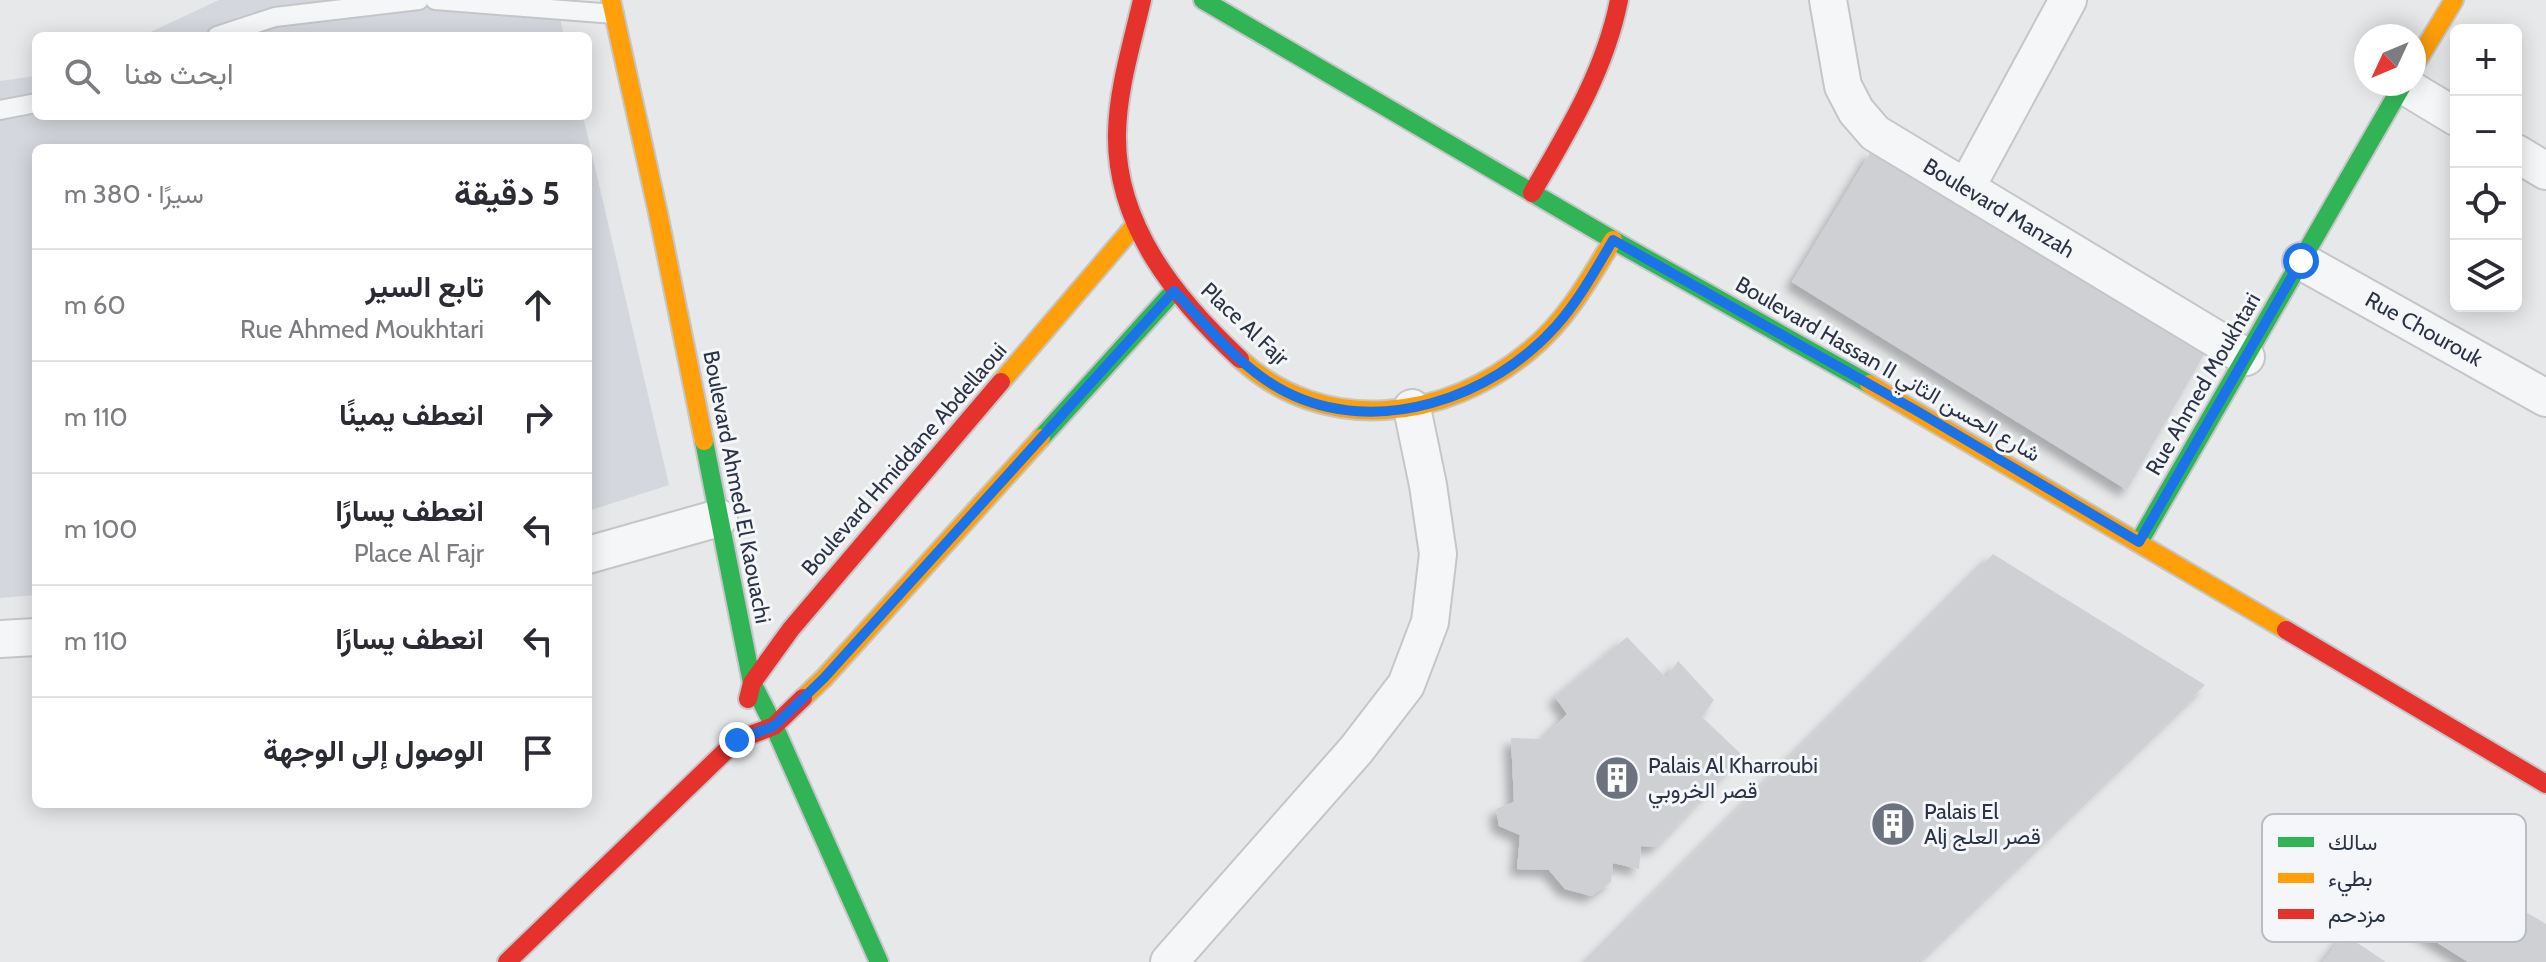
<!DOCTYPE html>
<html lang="ar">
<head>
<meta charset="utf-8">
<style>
	:root { --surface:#fff; --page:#f2f2f3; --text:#2b2b33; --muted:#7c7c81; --line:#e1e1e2 }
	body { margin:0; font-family:Cabin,Vazirmatn,sans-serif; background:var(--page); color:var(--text); direction:rtl }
	.controls { position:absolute; right:24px; top:24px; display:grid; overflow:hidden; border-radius:12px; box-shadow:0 4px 20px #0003 }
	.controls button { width:72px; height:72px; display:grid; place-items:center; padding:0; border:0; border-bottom:2px solid var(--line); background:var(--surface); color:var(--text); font:40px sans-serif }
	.compass { position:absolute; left:2354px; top:24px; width:72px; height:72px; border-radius:50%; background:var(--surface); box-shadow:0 4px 20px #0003; rotate:226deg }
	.stop { position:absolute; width:24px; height:24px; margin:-18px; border:6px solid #1a73e8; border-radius:50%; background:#fff }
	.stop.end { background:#1a73e8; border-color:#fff; box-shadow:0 2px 8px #0008 }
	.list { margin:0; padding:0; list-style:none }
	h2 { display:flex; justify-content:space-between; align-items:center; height:104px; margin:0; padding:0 32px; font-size:34px }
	h2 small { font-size:26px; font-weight:400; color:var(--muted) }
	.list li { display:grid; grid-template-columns:52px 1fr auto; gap:24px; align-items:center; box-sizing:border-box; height:112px; padding:0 32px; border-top:2px solid var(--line) }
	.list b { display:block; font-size:30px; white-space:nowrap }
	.list p { margin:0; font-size:26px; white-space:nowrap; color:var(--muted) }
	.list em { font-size:26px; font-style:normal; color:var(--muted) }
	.icon { flex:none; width:44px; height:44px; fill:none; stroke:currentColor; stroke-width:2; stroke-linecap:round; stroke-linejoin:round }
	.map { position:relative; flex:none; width:2546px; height:962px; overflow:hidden; direction:ltr }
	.search { position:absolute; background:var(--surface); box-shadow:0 4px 20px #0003; left:32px; top:32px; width:560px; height:88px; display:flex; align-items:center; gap:20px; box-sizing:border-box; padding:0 28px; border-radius:12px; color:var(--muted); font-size:30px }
	.panel { position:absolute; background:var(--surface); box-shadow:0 4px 20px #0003; left:32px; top:144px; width:560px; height:664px; border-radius:12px; direction:rtl }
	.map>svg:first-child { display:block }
	.built { fill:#d4d7dd }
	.building { fill:#ced0d3; filter:url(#shadow) }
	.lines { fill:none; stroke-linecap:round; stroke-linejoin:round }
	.lane-casing { stroke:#c4c6c8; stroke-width:22 }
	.street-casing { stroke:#c4c6c8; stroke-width:40 }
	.fast-casing { stroke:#c4c6c8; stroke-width:22 }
	.slow-casing { stroke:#c4c6c8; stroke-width:22 }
	.jam-casing { stroke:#c4c6c8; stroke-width:22 }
	.lane { stroke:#f5f6f7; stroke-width:18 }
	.street { stroke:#f5f6f7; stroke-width:36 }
	.fast { stroke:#30b455; stroke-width:18 }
	.slow { stroke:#ff9f0a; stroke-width:18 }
	.jam { stroke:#e5322d; stroke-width:18 }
	.route { stroke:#1a73e8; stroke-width:10 }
	.labels { text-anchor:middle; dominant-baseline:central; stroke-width:6; stroke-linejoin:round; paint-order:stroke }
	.street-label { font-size:22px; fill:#2b3445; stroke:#f4f6f9 }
	.poi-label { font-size:22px; fill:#2b3445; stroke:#f4f6f9; text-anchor:start }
	.key { fill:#f4f6f9; stroke:#b8bcc3; stroke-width:2 }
	.key-label { font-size:22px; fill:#2b3445 }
</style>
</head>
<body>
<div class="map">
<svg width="2546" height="962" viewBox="0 0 2546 962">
	<defs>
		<filter id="shadow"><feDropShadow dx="-7" dy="7" stdDeviation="4" flood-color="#0004"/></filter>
	</defs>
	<rect width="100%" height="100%" fill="#e6e8ea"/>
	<g class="built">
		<path d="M 219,0 L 556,0 L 564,36 L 142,36 Z"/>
		<path d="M 36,76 L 36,116 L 583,116 L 669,485 L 588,511 L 588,148 L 36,148 L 36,595 L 0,598 L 0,81 Z"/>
	</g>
	<g class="building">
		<path d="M 1872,150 L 2206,351 L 2127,490 L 1792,282 Z"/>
		<path d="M 1993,554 L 2205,685 L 1918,962 L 1586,962 Z"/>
		<path d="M 1627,637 L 1666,678 L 1678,661 L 1714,700 L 1702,717 L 1742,755 L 1656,847 L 1641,846 L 1639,869 L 1613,863 L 1611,882 L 1591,896 L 1565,889 L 1549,870 L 1517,869 L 1520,835 L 1499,826 L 1496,809 L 1514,802 L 1511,738 L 1542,739 L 1567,714 L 1555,697 Z"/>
		<path d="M 2448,866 L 2546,924 L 2546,962 L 2468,962 L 2411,926 Z"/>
		<path d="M 2344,934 L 2386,962 L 2323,962 Z"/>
	</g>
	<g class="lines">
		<g class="lane-casing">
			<g id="lane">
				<path d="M 435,0 L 614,14"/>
				<path d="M 217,36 L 275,17 L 419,0"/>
				<path d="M 0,110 L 36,103"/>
			</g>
		</g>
		<g class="street-casing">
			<g id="street">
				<path d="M 1828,0 L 1843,86 L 1856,111 L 1875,133 L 2246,357"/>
				<path d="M 2403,85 L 2456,117"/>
				<path d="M 2516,153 L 2546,171"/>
				<path d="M 1966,188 L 2068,0"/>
				<path d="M 2301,261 L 2546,398"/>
				<path d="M 588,555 L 719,518"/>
				<path d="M 0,639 L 36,637"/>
				<path d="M 1169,962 L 1356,750 L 1406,685 L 1430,622 L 1438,554 L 1428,485 L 1412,408"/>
			</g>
		</g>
		<g class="fast-casing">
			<g id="fast">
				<path d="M 1203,0 L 1613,240 L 1869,384"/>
				<path d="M 1041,438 L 1174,291"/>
				<path d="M 704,441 L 752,683 L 774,726 L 879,962"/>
				<path d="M 2139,542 L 2403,84"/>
			</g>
		</g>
		<g class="slow-casing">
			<g id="slow">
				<path d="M 611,0 L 658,213 L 704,441"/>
				<path d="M 2414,66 L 2454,0"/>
				<path d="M 1240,359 C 1323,436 1446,421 1529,351 C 1566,321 1589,280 1613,240"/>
				<path d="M 1001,382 L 1136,224"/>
				<path d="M 1869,384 L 2286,630"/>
				<path d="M 803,698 L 824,678 L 1041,438"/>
			</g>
		</g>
		<g class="jam-casing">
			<g id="jam">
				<path d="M 1142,0 C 1132,44 1118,88 1117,133 C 1115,225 1176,299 1240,359"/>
				<path d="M 1532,193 C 1568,131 1605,71 1619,0"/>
				<path d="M 2286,630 L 2546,784"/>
				<path d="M 748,699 L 752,683 L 791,629 L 1001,382"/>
				<path d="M 507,962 L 737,740 L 774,726 L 803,698"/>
			</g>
		</g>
		<use href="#lane" class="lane"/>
		<use href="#street" class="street"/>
		<use href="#fast" class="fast"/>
		<use href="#slow" class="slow"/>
		<use href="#jam" class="jam"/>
	</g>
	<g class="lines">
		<path class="route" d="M 737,740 L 774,726 L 824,678 L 1174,291 C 1207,326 1242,370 1286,392 C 1377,438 1492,398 1556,326 C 1579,300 1596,269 1613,240 L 1917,411 L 2139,542 L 2301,261"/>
	</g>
	<defs>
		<g id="building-disc" transform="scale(2.3)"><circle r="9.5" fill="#6c737f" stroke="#f4f6f9"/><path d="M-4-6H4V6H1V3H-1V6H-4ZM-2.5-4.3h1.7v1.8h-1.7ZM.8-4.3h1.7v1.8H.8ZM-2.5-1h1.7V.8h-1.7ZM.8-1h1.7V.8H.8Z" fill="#fff"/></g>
	</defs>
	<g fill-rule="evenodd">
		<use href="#building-disc" x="1617" y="778"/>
		<use href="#building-disc" x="1893" y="824"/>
	</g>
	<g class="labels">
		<g class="street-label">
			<text transform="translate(1999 208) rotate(31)">Boulevard Manzah</text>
			<text transform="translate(1245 324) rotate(43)">Place Al Fajr</text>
			<text transform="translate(2424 329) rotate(29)">Rue Chourouk</text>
			<text transform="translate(1888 369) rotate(30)">Boulevard Hassan II شارع الحسن الثاني</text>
			<text transform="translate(2203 384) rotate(-60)">Rue Ahmed Moukhtari</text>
			<text transform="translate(904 459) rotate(-49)">Boulevard Hmiddane Abdellaoui</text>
			<text transform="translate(737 487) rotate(79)">Boulevard Ahmed El Kaouachi</text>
		</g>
		<g class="poi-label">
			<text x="1648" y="765">Palais Al Kharroubi<tspan x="1648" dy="25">قصر الخروبي</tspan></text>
			<text x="1924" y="811">Palais El<tspan x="1924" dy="25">Alj قصر العلج</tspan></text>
		</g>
	</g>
	<rect x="2262" y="814" width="264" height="128" rx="12" class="key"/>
	<rect x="2278" y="837" width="36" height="10" fill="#30b455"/>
	<rect x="2278" y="873" width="36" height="10" fill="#ff9f0a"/>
	<rect x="2278" y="909" width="36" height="10" fill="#e5322d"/>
	<g class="key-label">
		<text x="2328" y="850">سالك</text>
		<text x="2328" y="886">بطيء</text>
		<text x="2328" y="922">مزدحم</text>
	</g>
</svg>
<div class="controls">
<button>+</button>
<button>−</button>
<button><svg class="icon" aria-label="locate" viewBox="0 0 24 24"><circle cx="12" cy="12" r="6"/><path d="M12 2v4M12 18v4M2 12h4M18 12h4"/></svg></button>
<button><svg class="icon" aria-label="layers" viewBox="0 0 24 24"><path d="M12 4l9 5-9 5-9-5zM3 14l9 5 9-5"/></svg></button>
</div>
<svg class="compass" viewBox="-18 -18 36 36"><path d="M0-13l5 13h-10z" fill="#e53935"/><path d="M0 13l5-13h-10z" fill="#7c7c81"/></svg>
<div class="stop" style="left:2301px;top:261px"></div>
<div class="stop end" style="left:737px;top:740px"></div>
<div class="search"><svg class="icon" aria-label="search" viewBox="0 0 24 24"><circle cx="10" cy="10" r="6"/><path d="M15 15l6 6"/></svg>ابحث هنا</div>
<section class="panel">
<h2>5 دقيقة<small>سيرًا · 380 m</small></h2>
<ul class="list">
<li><svg class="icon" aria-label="ahead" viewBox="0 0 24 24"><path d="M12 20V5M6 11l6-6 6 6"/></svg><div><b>تابع السير</b><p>Rue Ahmed Moukhtari</p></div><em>60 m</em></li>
<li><svg class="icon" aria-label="right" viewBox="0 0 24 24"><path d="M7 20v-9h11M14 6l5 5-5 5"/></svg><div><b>انعطف يمينًا</b></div><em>110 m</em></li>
<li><svg class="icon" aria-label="left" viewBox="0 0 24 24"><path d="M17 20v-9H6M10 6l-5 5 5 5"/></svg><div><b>انعطف يسارًا</b><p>Place Al Fajr</p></div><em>100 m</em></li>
<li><svg class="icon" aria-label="left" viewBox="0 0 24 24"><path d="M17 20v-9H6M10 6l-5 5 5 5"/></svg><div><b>انعطف يسارًا</b></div><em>110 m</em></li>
<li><svg class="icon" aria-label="arrive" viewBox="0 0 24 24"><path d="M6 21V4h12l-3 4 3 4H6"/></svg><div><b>الوصول إلى الوجهة</b></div></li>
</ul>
</section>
</div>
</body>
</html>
